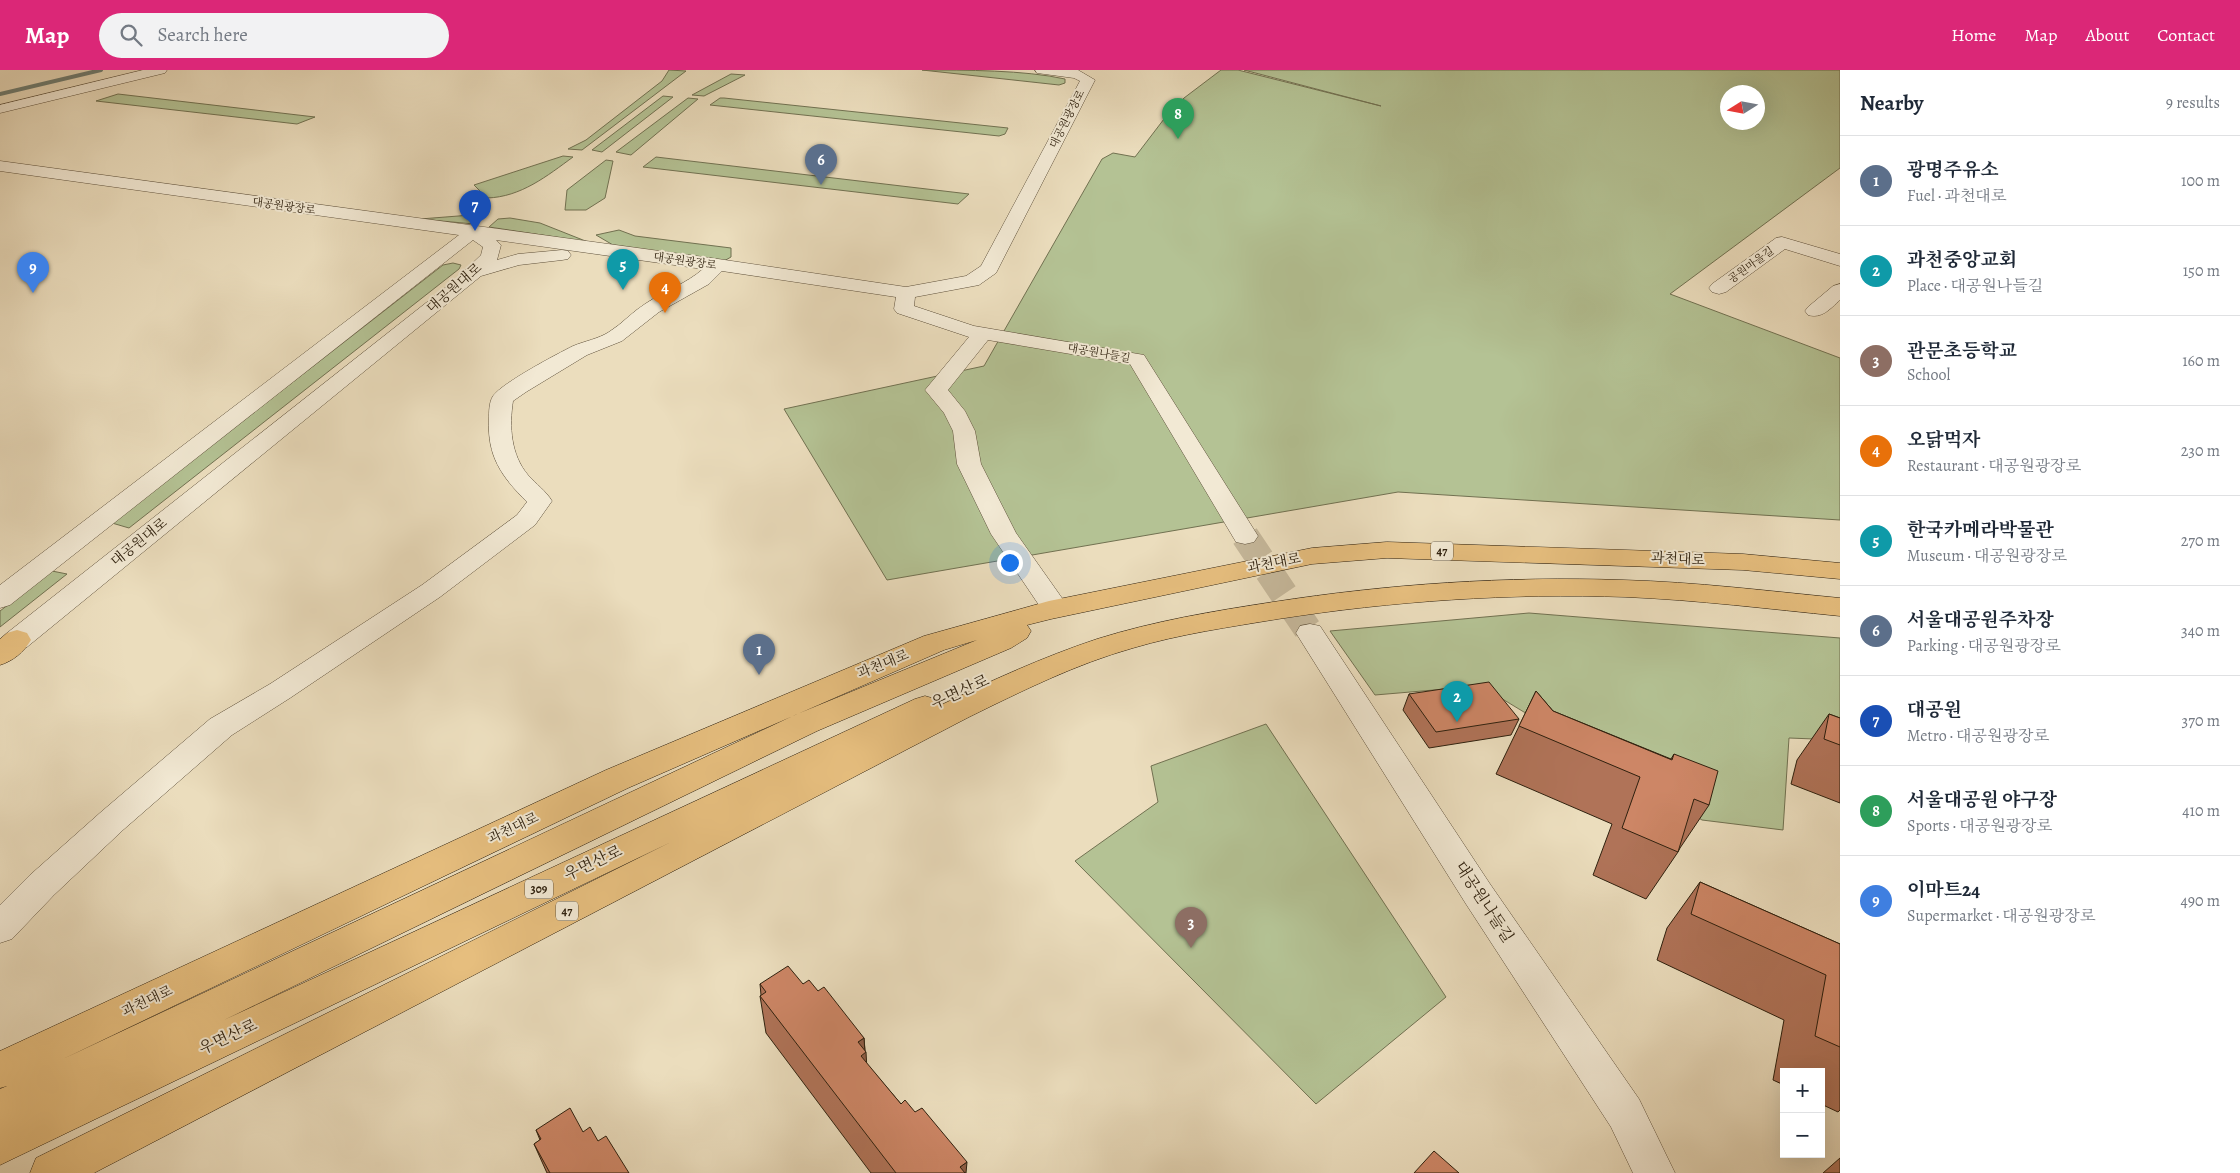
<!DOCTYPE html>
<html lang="en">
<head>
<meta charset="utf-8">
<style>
	:root { --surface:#fff; --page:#f2f2f3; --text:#1f2937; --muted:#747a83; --line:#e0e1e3; --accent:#db2777 }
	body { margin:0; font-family:Alegreya,"Noto Serif KR",serif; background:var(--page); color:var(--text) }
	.controls { position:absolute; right:15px; bottom:15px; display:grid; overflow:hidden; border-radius:0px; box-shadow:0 5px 20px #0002 }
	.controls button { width:45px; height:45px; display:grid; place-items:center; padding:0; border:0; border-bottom:1px solid var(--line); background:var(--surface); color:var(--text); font:25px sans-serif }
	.compass { position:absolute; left:1720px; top:15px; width:45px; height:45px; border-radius:50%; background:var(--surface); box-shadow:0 5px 20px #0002; rotate:259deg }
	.you { position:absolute; left:1009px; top:492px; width:18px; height:18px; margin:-12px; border:4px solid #fff; border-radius:50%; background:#1a73e8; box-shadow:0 0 0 8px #1a73e833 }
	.badge { display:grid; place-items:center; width:32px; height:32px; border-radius:50%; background:var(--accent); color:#fff; font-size:16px; font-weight:700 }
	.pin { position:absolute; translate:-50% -41px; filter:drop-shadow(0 1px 2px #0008) }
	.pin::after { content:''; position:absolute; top:26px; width:18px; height:15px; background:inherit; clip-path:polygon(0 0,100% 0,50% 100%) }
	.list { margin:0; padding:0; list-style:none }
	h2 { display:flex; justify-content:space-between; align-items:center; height:65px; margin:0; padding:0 20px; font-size:21px }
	h2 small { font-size:16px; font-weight:400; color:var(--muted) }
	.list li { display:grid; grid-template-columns:32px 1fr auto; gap:15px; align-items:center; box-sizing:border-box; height:90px; padding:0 20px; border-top:1px solid var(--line) }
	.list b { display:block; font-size:19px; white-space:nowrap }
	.list p { margin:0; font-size:16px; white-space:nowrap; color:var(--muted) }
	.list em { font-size:16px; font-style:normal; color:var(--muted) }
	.icon { flex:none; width:28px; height:28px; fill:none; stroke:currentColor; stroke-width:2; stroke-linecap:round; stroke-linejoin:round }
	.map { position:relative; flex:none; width:1840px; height:1103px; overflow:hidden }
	header { display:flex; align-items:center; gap:30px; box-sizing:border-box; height:70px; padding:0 25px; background:var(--accent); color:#fff }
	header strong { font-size:24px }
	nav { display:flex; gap:28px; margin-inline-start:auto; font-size:18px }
	.search { width:350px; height:45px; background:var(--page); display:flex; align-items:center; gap:12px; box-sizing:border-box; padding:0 18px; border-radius:28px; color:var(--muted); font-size:19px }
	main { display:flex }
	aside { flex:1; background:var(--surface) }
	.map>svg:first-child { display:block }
	.green { fill:#b4c294; stroke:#717151; fill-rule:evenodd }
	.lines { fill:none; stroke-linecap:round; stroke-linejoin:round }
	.stream { stroke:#6e7d73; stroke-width:4 }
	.minor-tunnel { stroke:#c5b79a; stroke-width:28; stroke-dasharray:28 14; stroke-linecap:butt }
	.minor-casing { stroke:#5d4f3a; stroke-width:1 }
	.highway-casing { stroke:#2e200e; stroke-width:1 }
	.minor { fill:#f2e9d4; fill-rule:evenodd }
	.highway { fill:#e6be7e; fill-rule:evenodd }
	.wall { fill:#b07358; stroke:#2e200e }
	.shaded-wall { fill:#905e47; stroke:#2e200e }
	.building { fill:#cd8666; stroke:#2e200e }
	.labels { text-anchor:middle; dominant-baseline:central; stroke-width:4; stroke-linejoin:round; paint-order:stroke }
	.far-street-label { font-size:11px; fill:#2e200e; stroke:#f2e9d4 }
	.shield { fill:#f2e9d4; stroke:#695c49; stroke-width:1 }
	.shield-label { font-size:12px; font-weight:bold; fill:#2e200e }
	.street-label { font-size:14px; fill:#2e200e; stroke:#f2e9d4 }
	.near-street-label { font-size:16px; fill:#2e200e; stroke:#f2e9d4 }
</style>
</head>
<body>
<header>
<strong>Map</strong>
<div class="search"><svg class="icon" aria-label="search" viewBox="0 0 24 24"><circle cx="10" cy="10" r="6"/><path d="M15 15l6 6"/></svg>Search here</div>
<nav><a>Home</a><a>Map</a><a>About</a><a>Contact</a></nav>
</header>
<main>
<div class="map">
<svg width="1840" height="1103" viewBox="0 0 1840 1103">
	<rect width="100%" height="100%" fill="#ebddbd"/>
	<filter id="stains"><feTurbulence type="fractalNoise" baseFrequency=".004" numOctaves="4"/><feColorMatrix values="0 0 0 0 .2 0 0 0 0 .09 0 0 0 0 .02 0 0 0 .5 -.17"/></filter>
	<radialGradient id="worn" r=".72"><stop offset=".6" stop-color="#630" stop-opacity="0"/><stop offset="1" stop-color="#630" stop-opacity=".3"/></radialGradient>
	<g class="green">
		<path d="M 669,0 L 686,1 L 582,80 L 568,79 L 586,70 L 662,11 Z"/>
		<path d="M 922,0 C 965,0 1025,0 1065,9 L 1065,13 L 1059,15 Z"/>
		<path d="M 1221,0 L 1238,0 L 1381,36 L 1244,0 L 1840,0 L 1840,98 L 1670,224 L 1840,288 L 1840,450 L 1398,422 L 887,510 L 784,339 L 984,296 L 1102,89 L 1113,83 L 1135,87 L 1164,49 L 1184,28 ZM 1728,22 L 1758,22 L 1758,52 L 1728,52 Z"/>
		<path d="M 731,4 L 745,5 L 704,26 L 692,25 Z"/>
		<path d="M 118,24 L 315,47 L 297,54 L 96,31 Z"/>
		<path d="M 663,26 L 673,27 L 602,82 L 592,80 Z"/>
		<path d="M 688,28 L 698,29 L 631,85 L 616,82 Z"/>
		<path d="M 720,28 L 724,28 L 1008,58 L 1005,64 L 999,66 L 710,35 Z"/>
		<path d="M 563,86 L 573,87 C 547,106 521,127 487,128 L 474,115 Z"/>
		<path d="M 656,87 L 969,124 L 958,134 L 643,97 Z"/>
		<path d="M 606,90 L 613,91 L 605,128 L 586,140 L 565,140 L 567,120 Z"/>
		<path d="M 471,145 L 482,145 L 484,147 L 474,154 L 420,149 Z"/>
		<path d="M 510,148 L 540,153 L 588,172 L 489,157 L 498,149 Z"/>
		<path d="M 619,160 L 635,166 L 731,178 L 731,187 L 724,191 L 613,175 L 596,165 Z"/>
		<path d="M 453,193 L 461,195 L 459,199 L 129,458 L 112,453 L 443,195 Z"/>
		<path d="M 52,501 L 67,504 L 0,557 L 0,541 Z"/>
		<path d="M 1529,543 L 1840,568 L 1840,670 L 1789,668 L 1783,760 L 1702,750 L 1481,616 L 1375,625 L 1330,561 Z"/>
		<path d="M 1266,654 L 1446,927 L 1316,1034 L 1075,791 L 1158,732 L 1151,696 Z"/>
	</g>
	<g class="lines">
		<path class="stream" d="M 0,24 L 101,0"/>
		<path class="minor-tunnel" d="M 1245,466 L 1310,563"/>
		<g class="minor-casing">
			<g id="minor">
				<path d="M 143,0 L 167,0 L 165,3 L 0,43 L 0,35 Z"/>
				<path d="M 1035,0 L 1078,0 L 1095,10 L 996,203 L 979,215 L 915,227 L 914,236 L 974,256 L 1144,285 L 1258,466 L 1254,472 L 1245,474 L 1236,472 L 1130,294 L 988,270 L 948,320 L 965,341 L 975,361 L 981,394 L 1016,463 L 1069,538 L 1065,544 L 1055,547 L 1045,544 L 991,464 L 957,394 L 953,361 L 944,343 L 925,320 L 969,267 L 897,243 L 894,239 L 896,227 L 722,201 L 709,214 L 659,242 L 622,271 L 587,285 L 526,322 L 513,331 C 509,357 511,385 528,405 C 536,414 546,421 552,431 L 535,455 L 440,527 L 290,628 L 232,665 L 123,760 L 54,825 L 12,869 L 0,873 L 0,835 L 30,805 L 101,742 L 210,649 L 270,614 L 422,515 L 517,445 L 527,432 C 501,406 487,386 489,349 C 489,342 489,332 493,326 C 502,313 557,284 573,276 C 585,271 598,269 609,262 C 622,254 632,242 645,234 C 664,221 686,214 703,199 L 496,170 L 501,175 L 497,190 L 518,184 L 562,180 L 568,181 L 571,185 L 568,189 L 562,190 L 519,195 L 481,206 L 27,577 L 17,580 L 7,577 L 3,570 L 7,563 L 455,210 L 481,185 L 483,177 L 473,170 L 10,535 L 0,538 L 0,515 L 459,165 L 0,101 L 0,91 L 718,189 L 906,217 L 966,206 L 981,196 L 1080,11 L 1074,8 L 1037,3 Z"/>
				<path d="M 1782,167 L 1840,184 L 1840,196 L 1785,179 L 1726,222 L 1719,224 L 1712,222 L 1709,218 L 1712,214 L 1776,168 Z"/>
				<path d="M 1840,214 L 1840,230 C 1830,239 1822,249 1808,245 L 1805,241 L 1808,237 L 1833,216 Z"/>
				<path d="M 1310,554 L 1320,556 L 1490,814 L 1639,1029 L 1675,1103 L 1633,1103 L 1611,1057 L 1466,834 L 1296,563 L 1300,556 Z"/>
			</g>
		</g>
		<g class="highway-casing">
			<g id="highway">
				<path d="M 1387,472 L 1743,484 L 1840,493 L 1840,509 L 1743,500 L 1387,488 L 1312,494 L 1051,549 L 1027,555 L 1031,561 L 1027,568 L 1011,578 L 817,661 L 224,950 L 915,629 L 925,626 L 935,629 L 939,636 C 990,611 1043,587 1097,569 C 1154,551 1214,541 1273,532 C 1389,514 1506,506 1623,510 C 1696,512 1768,521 1840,528 L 1840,546 C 1769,539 1698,530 1626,527 C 1510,523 1393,531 1278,549 C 1230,557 1180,564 1133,578 C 1076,594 1022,621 969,647 L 94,1103 L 30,1103 L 36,1088 L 671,772 L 0,1095 L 0,1019 L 7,1016 L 0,1018 L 0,981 L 606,700 L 924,566 L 1049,531 L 1312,478 ZM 977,570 L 795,645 L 63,989 L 628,718 L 944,580 Z"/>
				<path d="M 17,560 L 27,563 L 31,570 C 24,582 13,591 0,595 L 0,569 L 7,563 Z"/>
			</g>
		</g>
		<use href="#minor" class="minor"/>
		<use href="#highway" class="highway"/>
	</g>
	<g class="wall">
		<path d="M 1536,621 L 1553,641 L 1671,689 L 1674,684 L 1709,735 L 1680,778 L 1678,782 L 1646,829 L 1593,805 L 1612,754 L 1496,704 Z"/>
		<path d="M 1409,624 L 1519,649 L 1511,665 L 1429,678 L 1403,640 Z"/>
		<path d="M 1829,644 L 1840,648 L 1840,733 L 1791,714 L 1797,690 Z"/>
		<path d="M 1700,812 L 1840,874 L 1840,1040 L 1838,1042 L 1821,1034 L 1821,1002 L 1784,1002 L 1784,1015 L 1773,1010 L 1784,950 L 1657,890 L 1667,858 Z"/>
		<path d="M 760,914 L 803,914 L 818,921 L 864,968 L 866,993 L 901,1034 L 966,1103 L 871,1103 L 766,963 L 760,926 L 761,925 Z"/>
		<path d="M 536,1060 L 583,1062 L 598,1071 L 629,1103 L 547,1103 L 534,1074 L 540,1070 Z"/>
		<path d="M 1840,1088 L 1840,1103 L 1823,1103 Z"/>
	</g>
	<g class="shaded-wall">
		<path d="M 864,968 L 865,983 L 866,982 L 868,1018 L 858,972 Z"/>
		<path d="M 967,1092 L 966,1103 L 960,1103 L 960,1097 Z"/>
	</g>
	<g class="building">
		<path d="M 1489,612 L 1519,649 L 1436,662 L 1409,624 Z"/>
		<path d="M 1536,621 L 1553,641 L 1672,690 L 1674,684 L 1718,701 L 1709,735 L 1694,729 L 1678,782 L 1622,758 L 1640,707 L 1519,656 Z"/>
		<path d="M 1829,644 L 1840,648 L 1840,675 L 1824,669 Z"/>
		<path d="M 1700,812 L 1840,874 L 1840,977 L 1815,966 L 1826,905 L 1691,844 Z"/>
		<path d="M 788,896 L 803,914 L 809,910 L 818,921 L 824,917 L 864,968 L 858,972 L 866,982 L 861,986 L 901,1034 L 905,1030 L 915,1042 L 922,1038 L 967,1092 L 960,1097 L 965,1103 L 896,1103 L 760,926 L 766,922 L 760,914 Z"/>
		<path d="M 570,1038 L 583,1062 L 590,1057 L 598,1071 L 606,1066 L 629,1103 L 550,1103 L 534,1074 L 541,1069 L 536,1060 Z"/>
		<path d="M 1434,1081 L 1459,1103 L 1414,1103 Z"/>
	</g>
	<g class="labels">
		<g class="far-street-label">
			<text transform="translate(1067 49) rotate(-63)">대공원광장로</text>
			<text transform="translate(284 136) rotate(8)">대공원광장로</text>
			<text transform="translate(685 191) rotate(8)">대공원광장로</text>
			<text transform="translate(1751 195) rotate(-36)">공원마을길</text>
			<text transform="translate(1099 283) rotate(10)">대공원나들길</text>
		</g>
		<g class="shield">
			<rect x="1431" y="471.5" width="22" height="19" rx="4"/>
			<rect x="525" y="809.5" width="28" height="19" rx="4"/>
			<rect x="556" y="831.5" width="22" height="19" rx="4"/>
		</g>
		<g class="shield-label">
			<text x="1442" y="481">47</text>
			<text x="539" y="819">309</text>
			<text x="567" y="841">47</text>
		</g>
		<g class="street-label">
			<text transform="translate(454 218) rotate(-41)">대공원대로</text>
			<text transform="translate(139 472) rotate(-39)">대공원대로</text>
			<text transform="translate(1678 489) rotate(3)">과천대로</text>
			<text transform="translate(1274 493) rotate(-11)">과천대로</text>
			<text transform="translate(883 594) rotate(-22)">과천대로</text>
			<text transform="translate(513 758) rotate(-25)">과천대로</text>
			<text transform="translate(147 931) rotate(-25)">과천대로</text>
		</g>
		<g class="near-street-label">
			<text transform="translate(960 622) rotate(-24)">우면산로</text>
			<text transform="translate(593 793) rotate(-25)">우면산로</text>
			<text transform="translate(1484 832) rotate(57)">대공원나들길</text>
			<text transform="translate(228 967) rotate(-25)">우면산로</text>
		</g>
	</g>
	<rect width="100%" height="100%" filter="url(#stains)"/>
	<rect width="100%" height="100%" fill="url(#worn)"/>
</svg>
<div class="controls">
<button>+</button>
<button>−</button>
</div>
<svg class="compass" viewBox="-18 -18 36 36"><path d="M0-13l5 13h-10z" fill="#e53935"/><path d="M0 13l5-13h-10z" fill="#747a83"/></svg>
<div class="you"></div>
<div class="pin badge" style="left:759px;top:605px;background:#5c6f8a">1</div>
<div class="pin badge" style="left:1457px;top:652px;background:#0f9aa8">2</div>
<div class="pin badge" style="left:1191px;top:878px;background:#8d6e63">3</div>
<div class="pin badge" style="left:665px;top:243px;background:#e8710a">4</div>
<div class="pin badge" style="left:623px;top:220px;background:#0f9aa8">5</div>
<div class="pin badge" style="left:821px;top:115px;background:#5c6f8a">6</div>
<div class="pin badge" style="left:475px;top:161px;background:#1a4fb4">7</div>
<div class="pin badge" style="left:1178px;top:69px;background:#2e9e5b">8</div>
<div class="pin badge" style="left:33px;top:223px;background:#3f7fe0">9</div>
</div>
<aside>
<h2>Nearby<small>9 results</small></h2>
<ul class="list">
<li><span class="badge" style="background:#5c6f8a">1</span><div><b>광명주유소</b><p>Fuel · 과천대로</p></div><em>100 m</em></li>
<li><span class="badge" style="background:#0f9aa8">2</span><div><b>과천중앙교회</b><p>Place · 대공원나들길</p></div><em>150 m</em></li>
<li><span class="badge" style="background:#8d6e63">3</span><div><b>관문초등학교</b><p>School</p></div><em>160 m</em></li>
<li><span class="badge" style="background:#e8710a">4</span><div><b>오닭먹자</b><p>Restaurant · 대공원광장로</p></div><em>230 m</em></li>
<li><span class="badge" style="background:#0f9aa8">5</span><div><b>한국카메라박물관</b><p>Museum · 대공원광장로</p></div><em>270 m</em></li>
<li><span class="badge" style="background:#5c6f8a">6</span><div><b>서울대공원주차장</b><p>Parking · 대공원광장로</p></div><em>340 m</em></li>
<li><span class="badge" style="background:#1a4fb4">7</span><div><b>대공원</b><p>Metro · 대공원광장로</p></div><em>370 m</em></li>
<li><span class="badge" style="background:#2e9e5b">8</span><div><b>서울대공원 야구장</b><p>Sports · 대공원광장로</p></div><em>410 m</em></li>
<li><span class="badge" style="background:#3f7fe0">9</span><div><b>이마트24</b><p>Supermarket · 대공원광장로</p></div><em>490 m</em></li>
</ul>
</aside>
</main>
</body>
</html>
